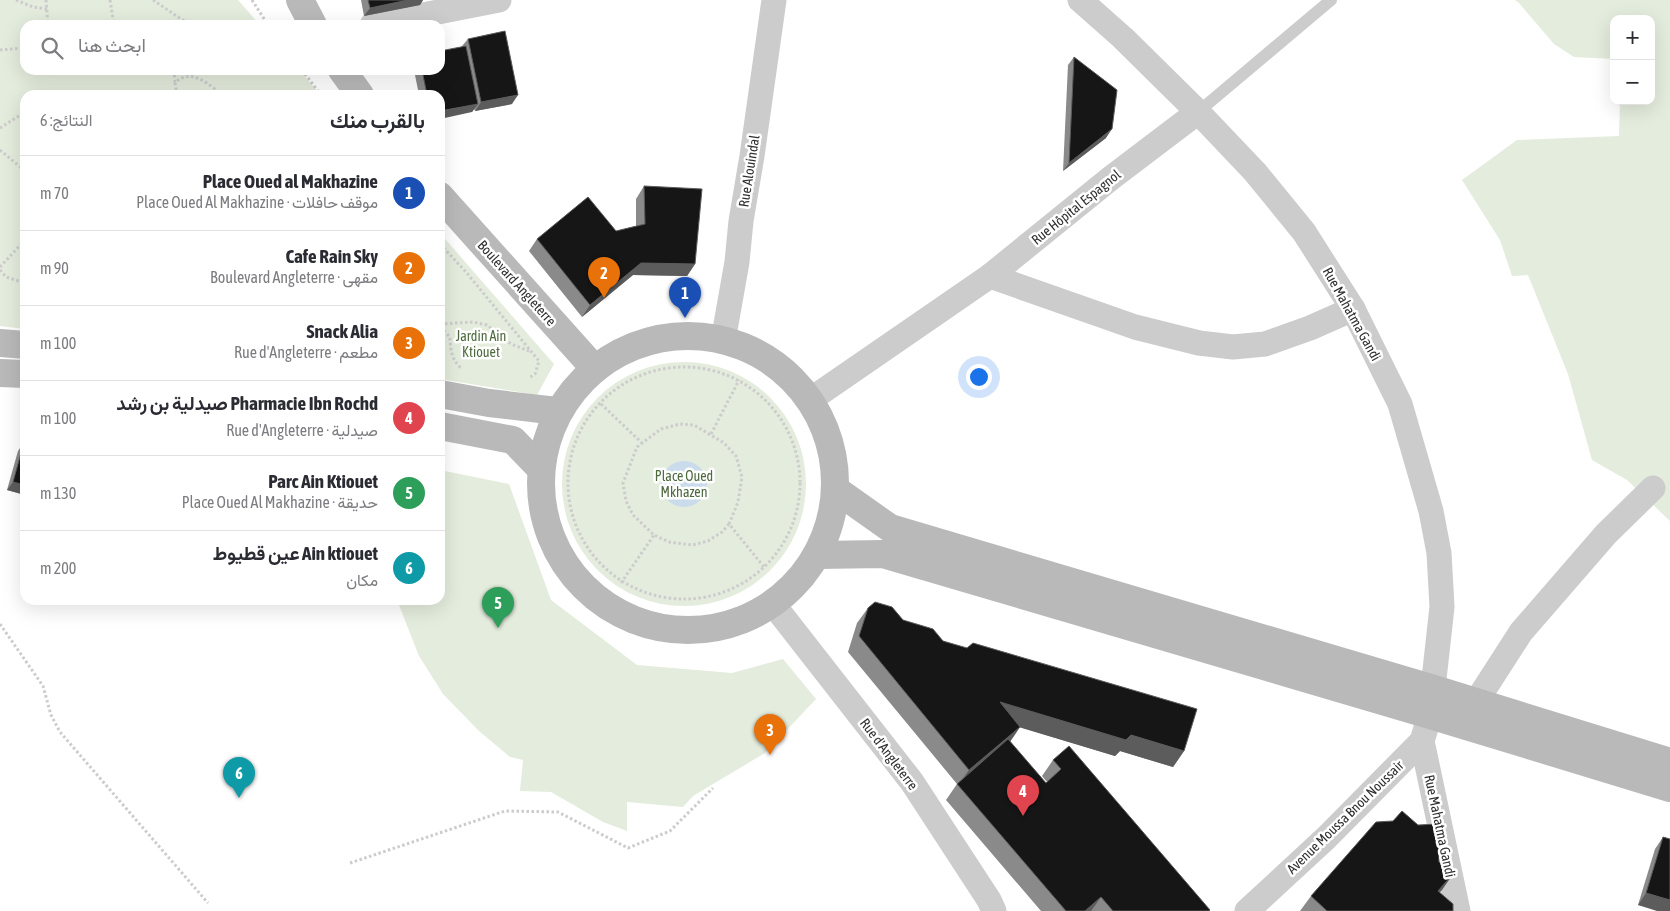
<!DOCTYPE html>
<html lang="ar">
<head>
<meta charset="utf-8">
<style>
	:root { --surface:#fff; --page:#f7f7f7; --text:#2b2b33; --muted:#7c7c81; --line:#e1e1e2; --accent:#0f766e }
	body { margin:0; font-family:"Asap Condensed",Vazirmatn,sans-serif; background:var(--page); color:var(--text); direction:rtl }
	.controls { position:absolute; right:15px; top:15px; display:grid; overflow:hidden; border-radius:10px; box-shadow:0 5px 20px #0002 }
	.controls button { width:45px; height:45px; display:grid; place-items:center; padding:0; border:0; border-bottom:1px solid var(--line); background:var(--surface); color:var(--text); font:25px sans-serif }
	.you { position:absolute; left:978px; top:376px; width:18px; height:18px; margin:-12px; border:4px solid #fff; border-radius:50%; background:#1a73e8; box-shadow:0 0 0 8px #1a73e833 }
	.badge { display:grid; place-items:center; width:32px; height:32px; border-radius:50%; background:var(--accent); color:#fff; font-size:16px; font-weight:700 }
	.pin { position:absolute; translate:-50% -41px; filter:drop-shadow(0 1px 2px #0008) }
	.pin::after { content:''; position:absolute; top:26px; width:18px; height:15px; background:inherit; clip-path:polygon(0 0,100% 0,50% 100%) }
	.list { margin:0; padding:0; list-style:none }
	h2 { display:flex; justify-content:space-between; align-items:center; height:65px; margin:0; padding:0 20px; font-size:21px }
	h2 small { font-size:16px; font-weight:400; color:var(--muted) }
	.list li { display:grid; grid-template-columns:32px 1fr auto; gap:15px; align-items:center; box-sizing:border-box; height:75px; padding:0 20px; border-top:1px solid var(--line) }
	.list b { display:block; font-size:19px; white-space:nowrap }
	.list p { margin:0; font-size:16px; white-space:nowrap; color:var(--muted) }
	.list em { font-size:16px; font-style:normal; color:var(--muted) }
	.icon { flex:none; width:28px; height:28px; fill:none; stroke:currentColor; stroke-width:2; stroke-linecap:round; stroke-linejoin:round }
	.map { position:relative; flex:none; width:1670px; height:911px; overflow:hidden; direction:ltr }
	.search { position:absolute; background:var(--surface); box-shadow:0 5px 20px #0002; left:20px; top:20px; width:425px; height:55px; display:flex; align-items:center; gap:12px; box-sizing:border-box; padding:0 18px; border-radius:15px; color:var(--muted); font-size:19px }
	.panel { position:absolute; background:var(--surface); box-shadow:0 5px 20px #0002; left:20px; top:90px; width:425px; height:515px; border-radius:15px; direction:rtl }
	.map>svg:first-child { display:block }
	.green { fill:#e4ecdd }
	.water { fill:#cadbeb }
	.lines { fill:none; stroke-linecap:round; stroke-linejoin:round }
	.path { stroke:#ccc; stroke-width:3; stroke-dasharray:2.5 2.5; stroke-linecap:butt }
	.service { stroke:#ccc; stroke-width:12 }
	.minor { stroke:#ccc; stroke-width:25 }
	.secondary { stroke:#b9b9b9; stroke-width:28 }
	.wall { fill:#8a8a8a }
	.shaded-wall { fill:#5c5c5c }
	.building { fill:#161616; stroke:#5c5c5c }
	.labels { text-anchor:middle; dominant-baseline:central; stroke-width:5; stroke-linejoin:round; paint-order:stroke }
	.street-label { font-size:14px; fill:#2f2f2f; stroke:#fff }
	.park-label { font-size:14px; fill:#4e693e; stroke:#fff }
</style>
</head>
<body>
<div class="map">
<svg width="1670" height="911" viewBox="0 0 1670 911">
	<rect width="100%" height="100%" fill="#fff"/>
	<g class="green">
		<path d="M 0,0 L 238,0 L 260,25 L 25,25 L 25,70 L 299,70 L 321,95 L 25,95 L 25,329 L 0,326 Z"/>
		<path d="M 1515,0 L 1670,0 L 1670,521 L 1627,480 L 1592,460 L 1568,374 L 1528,275 L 1512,276 L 1500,240 L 1462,180 L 1517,140 L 1619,136 L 1620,101 L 1651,101 L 1651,19 L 1614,19 L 1614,59 L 1574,57 L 1554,44 L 1518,2 Z"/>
		<path d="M 440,233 L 554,364 L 537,395 L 440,379 Z"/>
		<circle cx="684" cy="484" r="122"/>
		<path d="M 440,470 L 509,484 L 551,600 L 637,665 L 732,673 L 783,659 L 816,699 L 765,753 L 693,796 L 683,807 L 627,802 L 627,831 L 603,822 L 551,792 L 520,791 L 523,760 L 510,757 L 479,731 L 443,694 L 419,656 L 397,600 L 440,600 Z"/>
	</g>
	<circle class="water" cx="684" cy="484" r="23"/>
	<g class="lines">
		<g class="path">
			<path d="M 16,0 L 33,7 L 47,9"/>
			<path d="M 46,0 L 48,25"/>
			<path d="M 110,0 L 114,25"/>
			<path d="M 153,0 L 190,25"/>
			<path d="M 252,0 L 268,25"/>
			<path d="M 0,50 L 25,48"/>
			<path d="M 174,70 L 175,82"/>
			<path d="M 302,70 L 321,95"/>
			<path d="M 177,95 L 175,83 C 190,67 209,84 222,95"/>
			<path d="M 0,128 L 25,112"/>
			<path d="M 0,150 L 25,171"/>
			<path d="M 440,244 L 466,272 L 539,361 L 535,374 L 529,378"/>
			<path d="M 0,267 L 25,240"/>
			<path d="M 0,270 L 6,277 L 25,283"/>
			<path d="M 440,324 L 473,322 L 487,325 L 511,344 L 529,351"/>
			<path d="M 440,327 L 450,337 C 450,349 452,361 462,369"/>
			<circle cx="684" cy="483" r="116"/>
			<path d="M 601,404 L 642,443"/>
			<path d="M 711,434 L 739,380"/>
			<path d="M 729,524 L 722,532 L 708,541 L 692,545 L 669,542 L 654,535 L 633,515 L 626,501 L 623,483 L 637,447 L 661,429 L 680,424 L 694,425 L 724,443 L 736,456 L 742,477 L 738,502 L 729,524 L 764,567"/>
			<path d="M 621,583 L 654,535"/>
			<path d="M 0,624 L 43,686 L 51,715 L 60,732 L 208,903"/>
			<path d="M 350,863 L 505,811 L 558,812 L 628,848 L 670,831 L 713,788"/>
		</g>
		<path class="service" d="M 1198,112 L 1331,0"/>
		<g class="minor">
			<path d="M 1080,0 L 1123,38 L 1198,112 L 1255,172 L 1304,232 L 1353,309 L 1400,404 L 1431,511 L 1439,553 L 1442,607 L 1430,715 L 1422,741 L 1326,838 L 1247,911"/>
			<path d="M 372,25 L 499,0"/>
			<path d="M 990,276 L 1135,327 L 1199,343 L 1233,347 L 1265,344 L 1310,328 L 1353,309"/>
			<path d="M 723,341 L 737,262 L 741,221 L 752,156 L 774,0"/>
			<path d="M 810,400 L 990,276 L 1111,178 L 1198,112"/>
			<path d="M 773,604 L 912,782 L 989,900 L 994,911"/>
			<path d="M 1476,702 L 1521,632 L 1606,534 L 1653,488"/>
			<path d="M 1422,741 L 1458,911"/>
		</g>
		<g class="secondary">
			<path d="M 300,0 L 313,25"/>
			<path d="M 342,70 L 360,95"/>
			<path d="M 440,196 L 595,369"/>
			<circle cx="688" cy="483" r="147"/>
			<path d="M 0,343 L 25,345"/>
			<path d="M 0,373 L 25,374"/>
			<path d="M 440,394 L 489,403 L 557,411"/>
			<path d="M 440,426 L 513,440 L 541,469"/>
			<path d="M 839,492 L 890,528 L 1434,689 L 1670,762"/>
			<path d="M 817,555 L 883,554 L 1430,715 L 1670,788"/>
		</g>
	</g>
	<g class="wall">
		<path d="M 361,0 L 423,0 L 420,5 L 364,16 Z"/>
		<path d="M 468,39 L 512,104 L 475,111 L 474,109 L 472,112 L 440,95 L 419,95 L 414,70 L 440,70 L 462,46 Z"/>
		<path d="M 1074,57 L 1106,138 L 1063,171 L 1068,65 Z"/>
		<path d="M 644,186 L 695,264 L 687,276 L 633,275 L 582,317 L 529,251 L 537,239 L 616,231 L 636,226 L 636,199 Z"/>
		<path d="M 24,442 L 25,443 L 25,495 L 7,490 L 18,451 Z"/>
		<path d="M 868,608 L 903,620 L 943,641 L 1184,751 L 1173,767 L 1120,751 L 1115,756 L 1020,727 L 1010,742 L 1046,783 L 1047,782 L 1042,776 L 1053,760 L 1209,911 L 1041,911 L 946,800 L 957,784 L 848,652 L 857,623 Z"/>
		<path d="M 1418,825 L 1439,862 L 1453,874 L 1440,892 L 1453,911 L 1300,911 L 1311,896 Z"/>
		<path d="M 1663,837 L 1670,911 L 1638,905 L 1655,849 Z"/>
	</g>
	<g class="shaded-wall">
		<path d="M 408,0 L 423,0 L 420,5 L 364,16 L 370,8 Z"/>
		<path d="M 518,95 L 512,104 L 475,111 L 481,102 Z"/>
		<path d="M 478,104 L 472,112 L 440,119 L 440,111 Z"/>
		<path d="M 1112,129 L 1106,138 L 1063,171 L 1069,163 Z"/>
		<path d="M 641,263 L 695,264 L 687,276 L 633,275 L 582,317 L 590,305 Z"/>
		<path d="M 13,482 L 25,485 L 25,495 L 7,490 Z"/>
		<path d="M 1000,702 L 1131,735 L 1184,751 L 1173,767 L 1120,751 L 1115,756 L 989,718 Z"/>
		<path d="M 1020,727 L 1009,743 L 958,785 L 969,770 Z"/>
		<path d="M 1453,874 L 1442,890 L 1427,906 L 1438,891 Z"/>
		<path d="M 1646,893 L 1670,900 L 1670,911 L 1657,911 L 1638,905 Z"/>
		<path d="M 1101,897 L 1091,911 L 1085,911 Z"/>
	</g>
	<g class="building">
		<path d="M 368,0 L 408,0 L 370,8 Z"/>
		<path d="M 505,31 L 518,95 L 481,102 L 468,39 Z"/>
		<path d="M 466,46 L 478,104 L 440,111 L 440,95 L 427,95 L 422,70 L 440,70 L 440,51 Z"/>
		<path d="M 1074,57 L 1117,90 L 1112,129 L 1069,163 Z"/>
		<path d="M 644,186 L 702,189 L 695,264 L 641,263 L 590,305 L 537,239 L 588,197 L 616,231 L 645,224 Z"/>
		<path d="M 24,442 L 25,443 L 25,485 L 13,482 Z"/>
		<path d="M 875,602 L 892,607 L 903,620 L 933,629 L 943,641 L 967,648 L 973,643 L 1197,709 L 1184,751 L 1131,735 L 1126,740 L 1000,702 L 1020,727 L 969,770 L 859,636 L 868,608 Z"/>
		<path d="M 1008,739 L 1046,783 L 1061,769 L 1053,760 L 1069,746 L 1210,910 L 1209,911 L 1113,911 L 1101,897 L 1085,911 L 1066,911 L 957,784 Z"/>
		<path d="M 1402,811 L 1418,825 L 1438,824 L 1439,862 L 1453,874 L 1438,891 L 1453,904 L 1453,911 L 1327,911 L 1311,896 L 1376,822 L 1393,821 Z"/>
		<path d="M 1663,837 L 1670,839 L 1670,900 L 1646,893 Z"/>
	</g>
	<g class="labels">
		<g class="street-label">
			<text transform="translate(749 171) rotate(-81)">Rue Alouindal</text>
			<text transform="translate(1076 207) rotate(-39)">Rue Hôpital Espagnol</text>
			<text transform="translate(517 283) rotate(48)">Boulevard Angleterre</text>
			<text transform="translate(1352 314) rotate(61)">Rue Mahatma Gandi</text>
			<text transform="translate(889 754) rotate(53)">Rue d'Angleterre</text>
			<text transform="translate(1345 817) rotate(-44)">Avenue Moussa Bnou Noussair</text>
			<text transform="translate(1440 826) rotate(78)">Rue Mahatma Gandi</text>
		</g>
		<g class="park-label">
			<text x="481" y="336">Jardin Ain<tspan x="481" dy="16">Ktiouet</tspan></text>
			<text x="684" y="476">Place Oued<tspan x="684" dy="16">Mkhazen</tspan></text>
		</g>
	</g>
</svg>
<div class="controls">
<button>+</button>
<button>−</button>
</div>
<div class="you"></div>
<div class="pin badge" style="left:685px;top:318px;background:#1a4fb4">1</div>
<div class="pin badge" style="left:604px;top:298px;background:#e8710a">2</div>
<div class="pin badge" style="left:770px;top:755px;background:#e8710a">3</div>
<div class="pin badge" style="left:1023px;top:816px;background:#e0444e">4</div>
<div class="pin badge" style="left:498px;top:628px;background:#2e9e5b">5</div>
<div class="pin badge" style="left:239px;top:798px;background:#0f9aa8">6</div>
<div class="search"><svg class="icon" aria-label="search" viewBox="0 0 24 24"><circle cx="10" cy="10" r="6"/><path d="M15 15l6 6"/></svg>ابحث هنا</div>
<section class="panel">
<h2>بالقرب منك<small>النتائج: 6</small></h2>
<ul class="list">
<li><span class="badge" style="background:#1a4fb4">1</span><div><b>Place Oued al Makhazine</b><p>موقف حافلات · Place Oued Al Makhazine</p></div><em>70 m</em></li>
<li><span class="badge" style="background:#e8710a">2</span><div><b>Cafe Rain Sky</b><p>مقهى · Boulevard Angleterre</p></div><em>90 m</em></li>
<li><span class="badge" style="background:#e8710a">3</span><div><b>Snack Alia</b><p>مطعم · Rue d'Angleterre</p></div><em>100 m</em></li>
<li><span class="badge" style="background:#e0444e">4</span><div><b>Pharmacie Ibn Rochd صيدلية بن رشد</b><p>صيدلية · Rue d'Angleterre</p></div><em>100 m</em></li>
<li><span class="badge" style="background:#2e9e5b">5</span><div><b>Parc Ain Ktiouet</b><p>حديقة · Place Oued Al Makhazine</p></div><em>130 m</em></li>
<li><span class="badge" style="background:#0f9aa8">6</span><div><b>Ain ktiouet عين قطيوط</b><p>مكان</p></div><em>200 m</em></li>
</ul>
</section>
</div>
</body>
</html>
